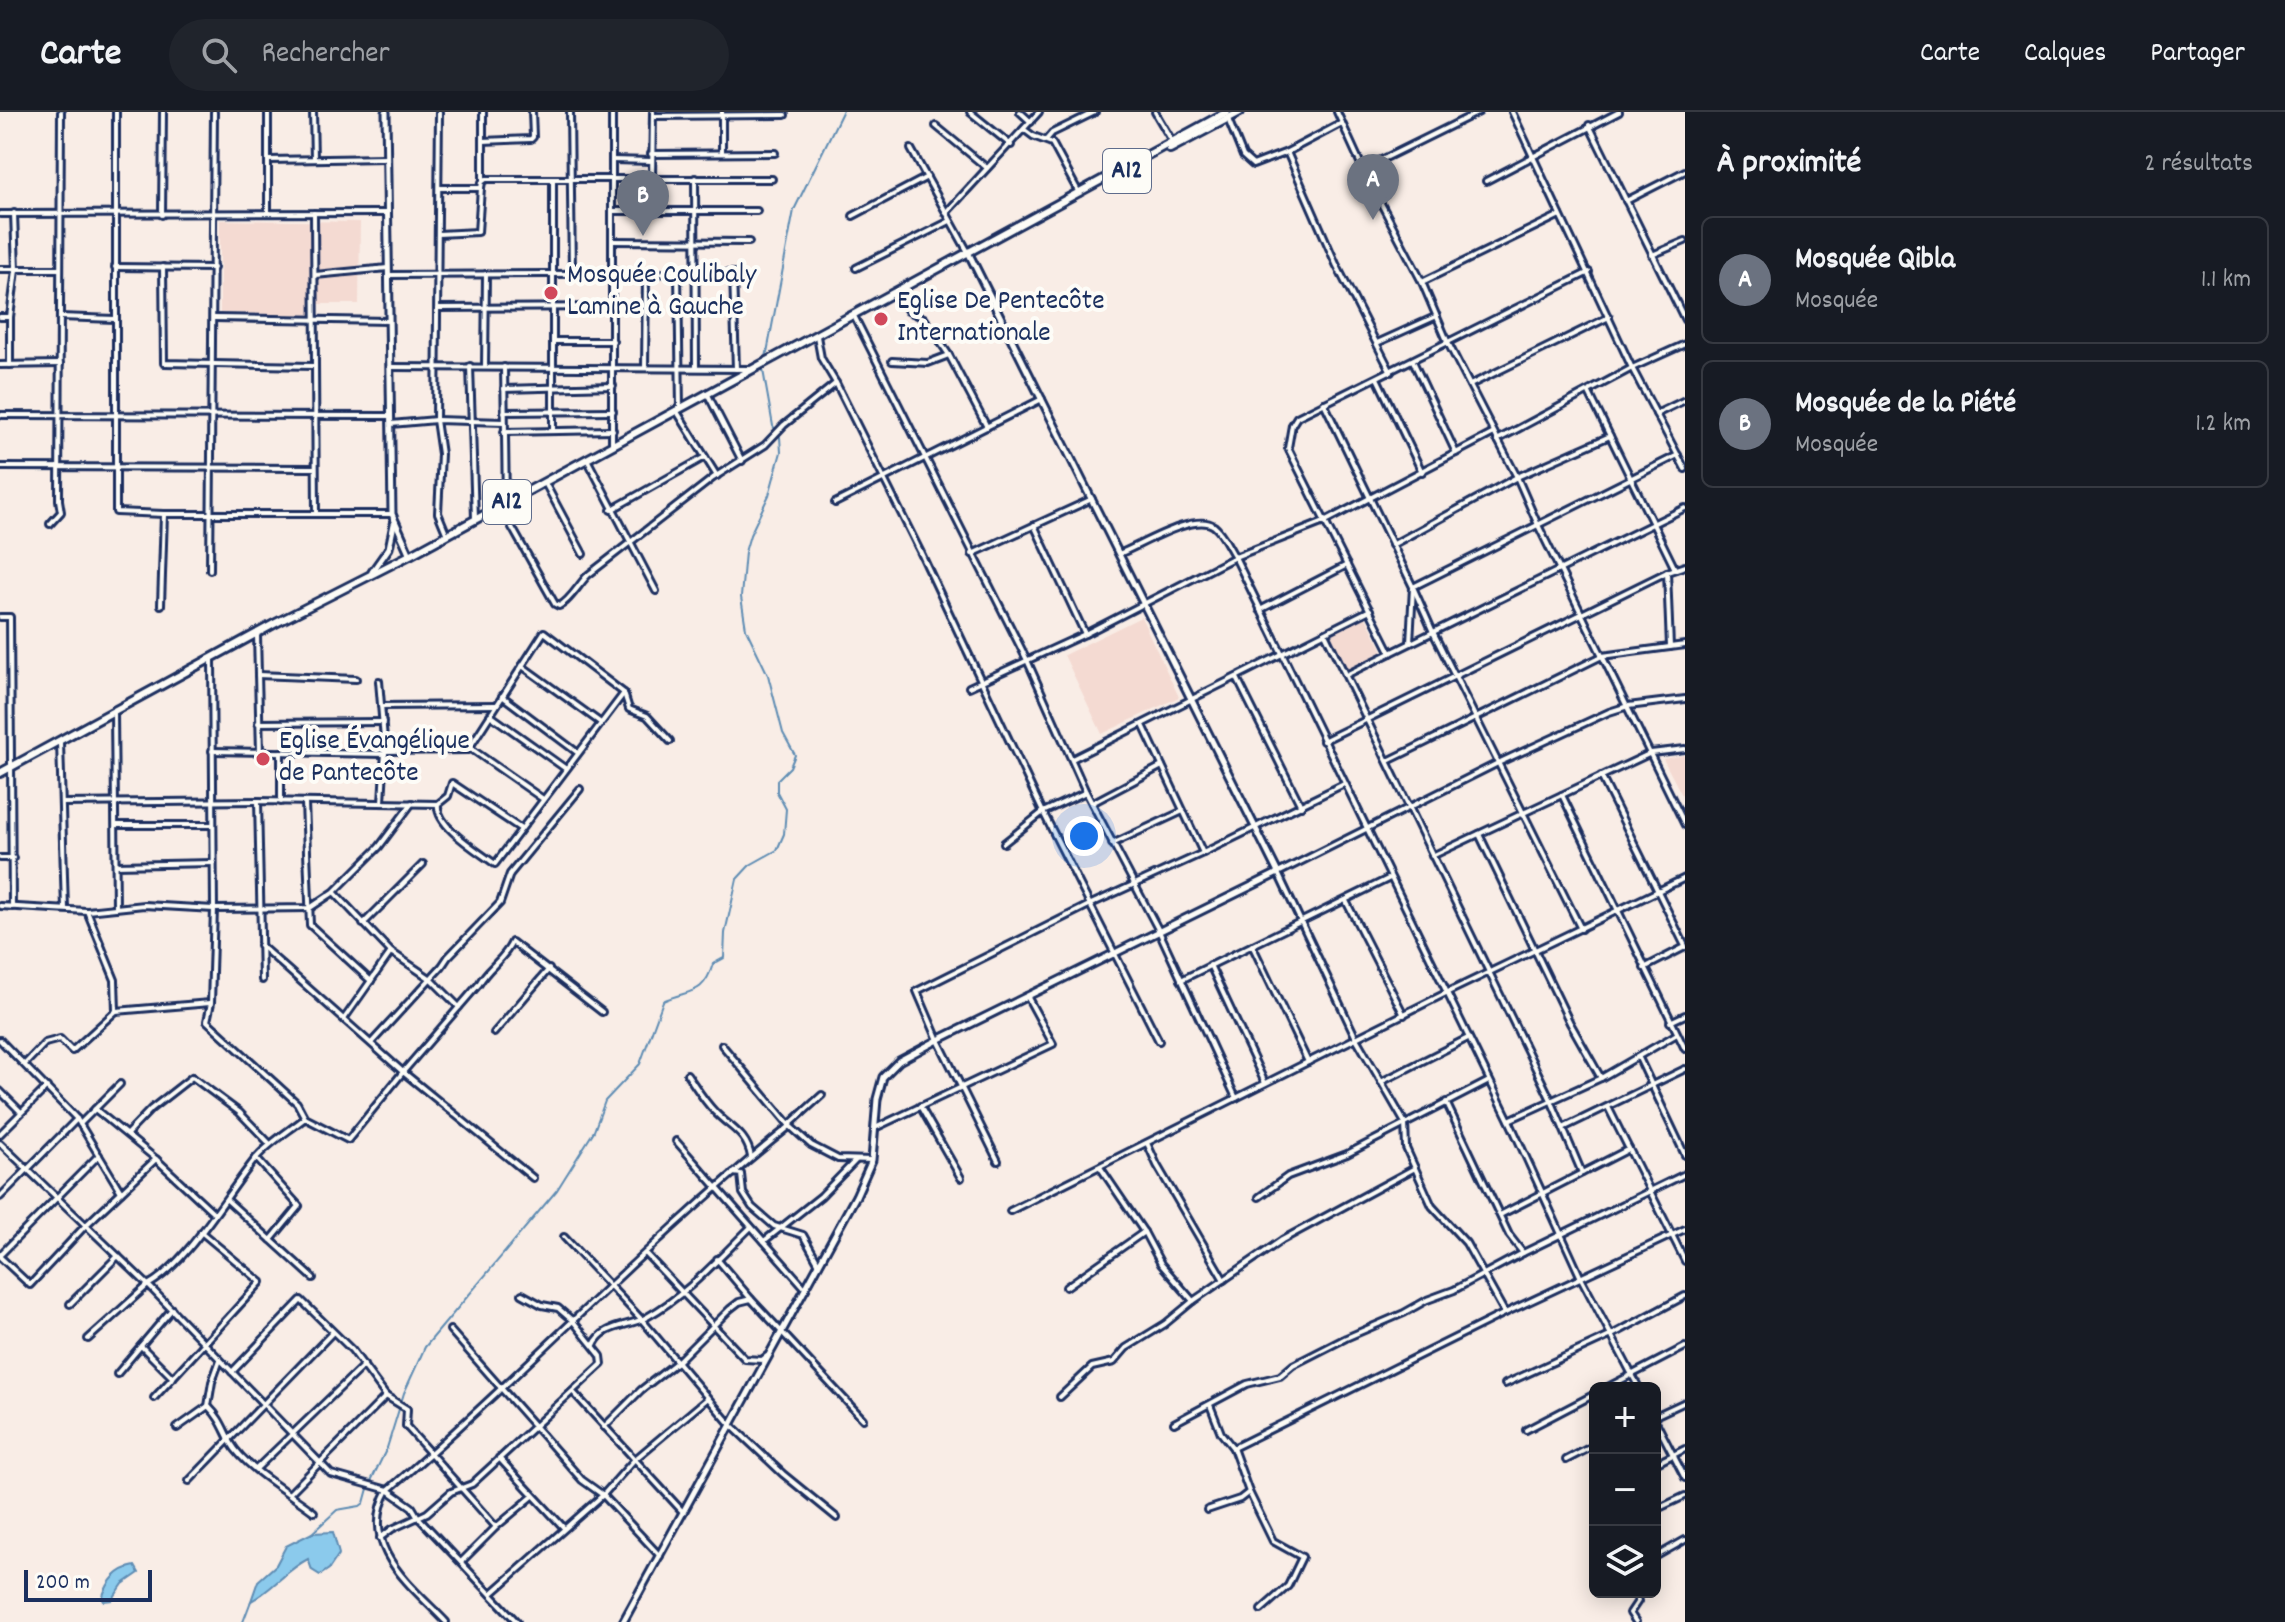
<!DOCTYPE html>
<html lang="fr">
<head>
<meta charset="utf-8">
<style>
	:root { --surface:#171b24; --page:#20242c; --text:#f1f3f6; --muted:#9ea1a6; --line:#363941; --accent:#2563eb }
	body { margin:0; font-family:Dekko,sans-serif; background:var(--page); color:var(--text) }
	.controls { position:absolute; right:24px; bottom:24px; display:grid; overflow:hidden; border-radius:12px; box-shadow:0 4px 20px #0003 }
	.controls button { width:72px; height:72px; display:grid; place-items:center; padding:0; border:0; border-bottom:2px solid var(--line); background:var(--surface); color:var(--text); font:40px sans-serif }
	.scale { position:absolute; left:24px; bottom:20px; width:128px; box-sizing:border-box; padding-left:8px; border:4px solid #1b2f5e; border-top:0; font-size:22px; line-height:28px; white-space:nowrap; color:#1b2f5e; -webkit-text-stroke:6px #fdfcf7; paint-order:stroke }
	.you { position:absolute; left:1084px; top:724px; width:28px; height:28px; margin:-20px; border:6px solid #fff; border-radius:50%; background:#1a73e8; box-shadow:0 0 0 12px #1a73e833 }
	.badge { display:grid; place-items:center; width:52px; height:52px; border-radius:50%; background:var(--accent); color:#fff; font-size:26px; font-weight:700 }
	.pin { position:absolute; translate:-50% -66px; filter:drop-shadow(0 2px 4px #0008) }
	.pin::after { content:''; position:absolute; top:42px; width:28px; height:24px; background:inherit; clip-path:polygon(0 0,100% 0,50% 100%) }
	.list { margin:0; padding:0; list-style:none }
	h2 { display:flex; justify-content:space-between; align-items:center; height:104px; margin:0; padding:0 32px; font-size:34px }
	h2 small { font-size:26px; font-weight:400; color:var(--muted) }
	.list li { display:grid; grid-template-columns:52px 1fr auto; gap:24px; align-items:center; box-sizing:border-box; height:128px; margin:0 16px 16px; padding:0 16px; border:2px solid var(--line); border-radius:12px }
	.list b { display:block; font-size:30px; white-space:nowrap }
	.list p { margin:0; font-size:26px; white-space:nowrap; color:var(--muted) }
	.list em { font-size:26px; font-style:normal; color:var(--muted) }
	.icon { flex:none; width:44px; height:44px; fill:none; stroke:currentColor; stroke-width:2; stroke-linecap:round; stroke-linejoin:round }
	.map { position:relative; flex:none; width:1685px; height:1510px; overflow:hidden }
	header { display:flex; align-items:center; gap:48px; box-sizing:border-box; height:112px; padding:0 40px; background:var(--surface); border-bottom:2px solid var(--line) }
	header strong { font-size:38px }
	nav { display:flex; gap:44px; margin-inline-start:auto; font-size:28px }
	.search { width:560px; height:72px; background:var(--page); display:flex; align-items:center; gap:20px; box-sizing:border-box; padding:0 28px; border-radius:44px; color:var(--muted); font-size:30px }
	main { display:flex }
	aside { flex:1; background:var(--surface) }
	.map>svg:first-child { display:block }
	.built { fill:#f4dad2 }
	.water { fill:#8bcaec; stroke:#5e8cb3; stroke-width:2 }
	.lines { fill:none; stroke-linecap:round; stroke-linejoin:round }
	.stream { stroke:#5e8cb3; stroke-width:2 }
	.minor-casing { stroke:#1b2f5e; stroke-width:10 }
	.tertiary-casing { stroke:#1b2f5e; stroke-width:11 }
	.primary-casing { stroke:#1b2f5e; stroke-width:12 }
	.minor { stroke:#fdfcf7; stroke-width:4 }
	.tertiary { stroke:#fdfcf7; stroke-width:5 }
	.primary { stroke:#fdfcf7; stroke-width:6 }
	.poi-dot { fill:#d1495b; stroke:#fdfcf7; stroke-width:3 }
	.labels { text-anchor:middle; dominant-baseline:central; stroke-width:8; stroke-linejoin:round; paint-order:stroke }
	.shield { fill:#fdfcf7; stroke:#5f6c8c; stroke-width:2 }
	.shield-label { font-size:26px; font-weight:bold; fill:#1b2f5e }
	.poi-label { font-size:28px; fill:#1b2f5e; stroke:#fdfcf7; text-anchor:start }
</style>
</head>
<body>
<header>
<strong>Carte</strong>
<div class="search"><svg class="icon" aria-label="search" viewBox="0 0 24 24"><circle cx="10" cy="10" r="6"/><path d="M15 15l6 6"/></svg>Rechercher</div>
<nav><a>Carte</a><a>Calques</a><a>Partager</a></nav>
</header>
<main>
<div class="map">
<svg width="1685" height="1510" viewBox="0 0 1685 1510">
	<rect width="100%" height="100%" fill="#f9ede6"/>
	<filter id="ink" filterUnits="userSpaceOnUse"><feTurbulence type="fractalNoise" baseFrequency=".0125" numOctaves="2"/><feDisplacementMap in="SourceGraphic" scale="16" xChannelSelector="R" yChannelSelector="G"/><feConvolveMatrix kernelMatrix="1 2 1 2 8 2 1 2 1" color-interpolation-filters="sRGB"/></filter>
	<g filter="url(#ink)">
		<g class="built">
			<path d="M 220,108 L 360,110 L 359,192 L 311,192 L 310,203 L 220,201 Z"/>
			<path d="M 1365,504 L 1384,541 L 1348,560 L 1328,523 Z"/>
			<path d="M 1141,505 L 1179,585 L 1102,622 L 1064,543 Z"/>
			<path d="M 1685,643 L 1685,689 L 1663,647 Z"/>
		</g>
		<g class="water">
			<path d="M 333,1420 L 339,1442 L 329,1457 L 320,1463 L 312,1458 L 308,1447 C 286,1458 272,1478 251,1489 L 258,1469 L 276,1453 L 286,1434 L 312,1421 Z"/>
			<path d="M 135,1454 L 139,1461 L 123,1472 L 112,1488 L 104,1489 L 102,1486 C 108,1469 117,1457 135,1454 Z"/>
		</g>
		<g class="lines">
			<g class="stream">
				<path d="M 766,246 L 794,98 L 842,0"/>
				<path d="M 311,1422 L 337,1398 L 360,1394 L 364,1391 L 369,1373 L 387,1336 L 404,1281 L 425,1235 L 557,1078 L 594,1019 L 605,989 L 640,952 L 663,889 C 689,877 703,885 713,852 L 724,846 L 725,821 L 737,767 L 750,753 L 777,738 L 784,722 L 786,697 L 777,680 L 777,668 L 790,655 L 795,643 L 783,621 L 768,563 L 746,517 L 741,485 L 745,440 L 750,423 L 769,383 L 781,340 L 780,325 L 773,314 L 763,258 L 764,252"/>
				<path d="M 243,1510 L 251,1489"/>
			</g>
			<g class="minor-casing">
				<g id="minor">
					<path d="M 116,0 L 116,400 L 164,402 L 392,402"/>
					<path d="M 268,0 L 268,101"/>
					<path d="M 313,0 L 314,47"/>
					<path d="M 439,0 L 436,308 L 441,342 L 438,401 L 447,423"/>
					<path d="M 483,0 L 483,68"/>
					<path d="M 570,0 L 572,161"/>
					<path d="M 722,0 L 722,40"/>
					<path d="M 970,0 L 1011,33"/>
					<path d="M 1020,0 L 1031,10"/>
					<path d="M 1155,0 L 1172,29"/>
					<path d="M 1337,0 L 1363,57 L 1422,170 L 1448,231 L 1517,365 L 1538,413 L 1685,713"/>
					<path d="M 1512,0 L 1632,256 L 1685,357"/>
					<path d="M 653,4 L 785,3"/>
					<path d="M 1228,7 L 1243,44 L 1253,53 L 1287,40 L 1342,11"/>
					<path d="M 1589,13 L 1685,208"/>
					<path d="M 936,14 L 987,56"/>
					<path d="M 1025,18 L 1033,24 L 1052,31 L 1079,81"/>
					<path d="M 1046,28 L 1052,21 L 1095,0"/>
					<path d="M 483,29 L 531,27 L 533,25 L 532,0"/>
					<path d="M 911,37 L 968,140"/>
					<path d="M 1287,40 L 1336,152 L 1391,260"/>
					<path d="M 651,42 L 775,41"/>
					<path d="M 268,48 L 386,46"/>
					<path d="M 612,48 L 652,49"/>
					<path d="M 1363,57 L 1479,0"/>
					<path d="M 695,66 L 696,256"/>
					<path d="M 652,67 L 653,0"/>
					<path d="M 553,68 L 553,319"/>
					<path d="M 1486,69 L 1619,0"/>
					<path d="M 439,76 L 481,76 L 482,70 L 486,67 L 772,67"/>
					<path d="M 1626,89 L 1685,59"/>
					<path d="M 612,99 L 757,99"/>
					<path d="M 314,101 L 316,402"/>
					<path d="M 946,101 L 1039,0"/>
					<path d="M 0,102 L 388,101"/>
					<path d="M 162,103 L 163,0"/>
					<path d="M 853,104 L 927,65"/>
					<path d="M 438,122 L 478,120 L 481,76"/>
					<path d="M 612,129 L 749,130"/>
					<path d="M 1652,143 L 1685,129"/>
					<path d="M 115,155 L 214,156"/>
					<path d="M 163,155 L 164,251 L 313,254"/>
					<path d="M 856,156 L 950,109"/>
					<path d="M 0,157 L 60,157"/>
					<path d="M 678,161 L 680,296"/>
					<path d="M 315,163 L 388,156"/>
					<path d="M 388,163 L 733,161 L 736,257"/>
					<path d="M 1422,170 L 1560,103"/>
					<path d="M 897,180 L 908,199 L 924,206 L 949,243 L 987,315"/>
					<path d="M 438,196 L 613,195"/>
					<path d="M 854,204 L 1027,548 L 1086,680 L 1159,819 L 1236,986"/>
					<path d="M 0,205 L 10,205"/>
					<path d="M 60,205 L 115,207"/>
					<path d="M 214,206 L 389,209"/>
					<path d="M 817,224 L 821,246 L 836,271 L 920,439 L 1043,700 L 1159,929"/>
					<path d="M 553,229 L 613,229"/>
					<path d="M 1377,231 L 1437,204"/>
					<path d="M 892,249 L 928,251 L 949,243"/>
					<path d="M 1413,249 L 1456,341"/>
					<path d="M 0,253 L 60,252"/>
					<path d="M 10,253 L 10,205 L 16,158 L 14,101"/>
					<path d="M 470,254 L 475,407"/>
					<path d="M 390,255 L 749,257"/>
					<path d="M 485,255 L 486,162"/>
					<path d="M 504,255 L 506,390"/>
					<path d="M 645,256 L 646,161"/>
					<path d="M 1377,266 L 1422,360"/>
					<path d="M 1470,273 L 1609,205"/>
					<path d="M 504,277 L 613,274"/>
					<path d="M 707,281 L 742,349"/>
					<path d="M 1589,281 L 1675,457"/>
					<path d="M 1324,291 L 1413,475 L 1433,520 L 1581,817"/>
					<path d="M 676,298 L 717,364"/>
					<path d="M 504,300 L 613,299"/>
					<path d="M 1656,302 L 1685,288"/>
					<path d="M 0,303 L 391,304"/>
					<path d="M 391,312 L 436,308 L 504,310"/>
					<path d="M 504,320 L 613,318"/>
					<path d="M 1497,328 L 1632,256 L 1685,232"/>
					<path d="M 612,332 L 612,0"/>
					<path d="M 587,347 L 656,479"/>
					<path d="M 0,355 L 314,356"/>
					<path d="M 545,371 L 583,442"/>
					<path d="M 835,391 L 1042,287"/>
					<path d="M 500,394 L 555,492 L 559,494 C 570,489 579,472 588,463 L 713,366 L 765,333 L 784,313 L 836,271"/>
					<path d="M 611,398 L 705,345"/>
					<path d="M 50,412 L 61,400 L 59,388 L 61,0"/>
					<path d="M 1034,413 L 1085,522"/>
					<path d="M 1392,433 L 1517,365 L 1610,324"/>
					<path d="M 1121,441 C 1141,433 1195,400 1214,414 C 1223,421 1229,436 1235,445 L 1509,1008 L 1581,1166 L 1639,1276"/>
					<path d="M 972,442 L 1092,387"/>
					<path d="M 210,458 L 214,0"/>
					<path d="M 1667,460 L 1670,535"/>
					<path d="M 161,493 L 164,402"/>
					<path d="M 1260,498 L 1347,453"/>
					<path d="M 0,505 L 10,505 L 12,795"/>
					<path d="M 1325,521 L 1551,988 L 1582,1061"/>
					<path d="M 257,523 L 260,640"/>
					<path d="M 1410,531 L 1413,475 L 1678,343"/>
					<path d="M 1391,541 L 1288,336 L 1292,313 L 1297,305 L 1589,160"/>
					<path d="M 212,547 L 214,797 L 211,891 L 207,909 L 297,991 L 305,1006 L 348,1028 L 403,960 L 533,1066"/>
					<path d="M 522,554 L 601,611"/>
					<path d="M 258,563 L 356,567"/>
					<path d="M 1346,563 L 1685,396"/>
					<path d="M 1237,566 L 1301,694"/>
					<path d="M 379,569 L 385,639 L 382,690"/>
					<path d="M 969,575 L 1085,522 L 1235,445 L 1324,410 L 1494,321"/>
					<path d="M 502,584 L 578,641"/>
					<path d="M 381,594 L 496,593"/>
					<path d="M 114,600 L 116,796"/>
					<path d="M 490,603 L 566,657"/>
					<path d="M 258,611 L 383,610"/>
					<path d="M 1143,613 L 1203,741"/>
					<path d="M 1323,629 L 1667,460 L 1685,454"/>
					<path d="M 60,630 L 65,797"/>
					<path d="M 470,636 L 543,687"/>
					<path d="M 212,639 L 385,642"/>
					<path d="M 385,639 L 468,638 L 544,520 L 624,581 L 629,597 L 647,604 L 670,629"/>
					<path d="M 1072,647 L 1370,498"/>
					<path d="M 1388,649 L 1602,544 L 1685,533"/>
					<path d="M 1601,664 L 1685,834"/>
					<path d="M 1562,683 L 1685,937"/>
					<path d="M 258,689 L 262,868"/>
					<path d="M 281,690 L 281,640"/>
					<path d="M 62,691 L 258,689 L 438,692 L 448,684 L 452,671 L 521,717"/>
					<path d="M 305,691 L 310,813 L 371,869"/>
					<path d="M 1092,691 L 1162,654"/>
					<path d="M 438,692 C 435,714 478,739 495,752 L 624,581"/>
					<path d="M 117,713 L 213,713"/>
					<path d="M 1479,722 L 1570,911 L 1601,966"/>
					<path d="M 1004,731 L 1043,700 L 1086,680"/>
					<path d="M 1112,732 L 1183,699"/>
					<path d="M 1432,744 L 1651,641 L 1685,637"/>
					<path d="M 0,746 L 13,746"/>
					<path d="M 116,753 L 213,751"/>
					<path d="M 335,781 L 391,840 L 431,867 L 459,895"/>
					<path d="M 1346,789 L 1404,903"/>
					<path d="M 0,794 L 87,799 L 144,793 L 214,797 L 310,796 L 334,780 L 379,735 L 412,691"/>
					<path d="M 363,812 L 423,752"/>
					<path d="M 260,833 L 403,960 L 479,872 C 488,855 504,848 512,830 L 602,900"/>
					<path d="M 1252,833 L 1308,950"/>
					<path d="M 1210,853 L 1265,971"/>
					<path d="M 1644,856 L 1685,835"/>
					<path d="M 1181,868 L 1390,766"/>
					<path d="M 116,899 L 210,891"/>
					<path d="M 344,907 L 391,840"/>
					<path d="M 1670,910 L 1685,903"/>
					<path d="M 494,921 L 549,857"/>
					<path d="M 0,928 L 77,1007 L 121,1080"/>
					<path d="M 372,930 L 442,854 L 448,845 L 500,791 L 510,762 L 580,677"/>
					<path d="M 722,933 L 790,1014 L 811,1033 L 838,1047 L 872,1048"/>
					<path d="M 1639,946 L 1685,1043"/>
					<path d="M 25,952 L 45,931 L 60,927 L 72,939 L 116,899 L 115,868 L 87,799"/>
					<path d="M 687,962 C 696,975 704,989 715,1000 C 730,1016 747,1021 751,1045"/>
					<path d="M 1381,970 L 1468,926"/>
					<path d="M 0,979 L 21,1000"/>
					<path d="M 1446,990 L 1509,1123 L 1523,1141"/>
					<path d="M 920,994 L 961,1066"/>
					<path d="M 1608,995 L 1685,1149"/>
					<path d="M 95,997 L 156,1047 L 214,1101"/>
					<path d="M 1509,1008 L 1601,966 L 1677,922"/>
					<path d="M 80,1012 L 120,972"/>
					<path d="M 789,1013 L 822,983"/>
					<path d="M 875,1016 L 1053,932 L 1027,884"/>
					<path d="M 1563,1016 L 1685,957"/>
					<path d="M 0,1022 L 47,975"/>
					<path d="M 127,1022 L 151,997 L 192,965 L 239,1000 L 270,1032"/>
					<path d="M 676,1029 L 806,1177"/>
					<path d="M 0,1031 L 148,1173 L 331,1362 L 388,1378 L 412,1395 L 418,1405 L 517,1510"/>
					<path d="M 1147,1031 L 1157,1053 L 1224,1168"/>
					<path d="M 256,1046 L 299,1094 L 271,1128"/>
					<path d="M 998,1049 L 938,928 L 917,879 L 1091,792 L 1203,741 L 1344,672"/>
					<path d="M 1100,1055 L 1144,1120 L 1161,1152 L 1193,1189"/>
					<path d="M 733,1061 L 741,1062 L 743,1081 L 752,1095 L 774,1114 L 803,1123 L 819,1152"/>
					<path d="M 0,1085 L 77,1007"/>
					<path d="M 1259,1085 L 1288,1064 L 1347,1042 L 1489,969"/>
					<path d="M 227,1088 L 313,1166"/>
					<path d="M 1010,1099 L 1446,881 L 1685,766"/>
					<path d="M 1500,1103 L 1629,1037"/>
					<path d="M 564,1125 L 642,1208 L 730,1312 L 783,1362 L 837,1406"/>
					<path d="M 764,1129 L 821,1084 L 856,1048"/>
					<path d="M 646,1142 L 745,1247 L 762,1248 L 767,1244"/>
					<path d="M 0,1143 L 99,1043"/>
					<path d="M 0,1145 L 30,1173 L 85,1114 L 156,1047"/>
					<path d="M 717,1147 L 751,1187 L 863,1307"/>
					<path d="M 1066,1175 L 1144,1120"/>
					<path d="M 70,1192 L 118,1144"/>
					<path d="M 1505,1201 L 1466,1131 L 1432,1094 L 1406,1036 L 1405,1011 L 1356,926 L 1278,761 L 1498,651 L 1609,600 L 1628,594 L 1685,587"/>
					<path d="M 450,1218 L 582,1368 L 603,1383 L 660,1444"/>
					<path d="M 88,1227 L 148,1173 C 188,1151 227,1081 257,1045 C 270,1030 289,1019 305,1006"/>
					<path d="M 594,1233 C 603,1212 629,1215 647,1205 C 687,1183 718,1147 751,1115"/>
					<path d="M 141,1234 L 173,1266"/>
					<path d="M 232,1260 L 301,1188 L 352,1238 L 386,1284 L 407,1297 L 406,1314 L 496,1415 L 533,1384"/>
					<path d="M 117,1262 L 172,1197"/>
					<path d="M 1505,1272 L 1612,1223 L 1685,1184"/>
					<path d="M 1606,1276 L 1685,1235"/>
					<path d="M 574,1281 L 683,1400"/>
					<path d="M 1060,1285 L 1092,1255 L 1114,1250 L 1126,1236 L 1165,1212 L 1193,1189 L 1282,1128 L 1415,1056"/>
					<path d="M 154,1286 L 261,1170 L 201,1120"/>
					<path d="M 1210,1293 L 1221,1321 L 1233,1336 L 1249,1380 L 1273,1429 L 1302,1445 L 1288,1474 L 1261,1498"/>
					<path d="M 208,1294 C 221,1307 223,1316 231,1331 C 244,1355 292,1383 314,1400"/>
					<path d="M 1655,1304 L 1685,1290"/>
					<path d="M 1655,1308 L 1685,1366"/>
					<path d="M 1174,1311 L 1247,1272 L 1280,1264 L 1293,1253 L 1346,1226 L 1404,1201 L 1427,1188 L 1454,1178 L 1523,1141 L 1685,1062"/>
					<path d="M 604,1315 L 641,1278 L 677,1250 L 730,1197 L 739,1190 L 751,1187"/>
					<path d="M 177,1316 L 208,1294 L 212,1270 L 220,1248"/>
					<path d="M 1526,1318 L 1595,1282"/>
					<path d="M 1233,1336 L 1505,1201 L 1685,1117"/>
					<path d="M 499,1346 L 564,1416"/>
					<path d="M 1566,1348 L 1595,1333"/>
					<path d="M 1655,1352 L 1685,1337"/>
					<path d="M 256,1357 L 364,1253"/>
					<path d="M 189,1369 L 332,1221"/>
					<path d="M 290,1381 L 386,1284"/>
					<path d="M 1207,1398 L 1240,1387 L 1249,1380"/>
					<path d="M 1655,1398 L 1685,1384"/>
					<path d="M 380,1426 L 392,1417 L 427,1401 L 451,1380 L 472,1372 L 602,1252 L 601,1244 L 573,1209 L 558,1196 L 542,1193 L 522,1182"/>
					<path d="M 1655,1445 L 1685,1428"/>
					<path d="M 461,1450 L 496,1415"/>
					<path d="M 1635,1480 L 1638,1489 L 1630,1501 L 1636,1510"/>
					<path d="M 491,1482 L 603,1383 L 634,1348 L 707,1287"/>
					<path d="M 446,1510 C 411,1473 357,1434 388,1378 C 526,1261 649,1127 790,1014"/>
				</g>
			</g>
			<g class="tertiary-casing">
				<g id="tertiary">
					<path d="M 386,0 L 392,402 L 410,443"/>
					<path d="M 372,460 L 389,436 L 394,412"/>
					<path d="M 623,1510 L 856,1084 L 872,1048 L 877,987 L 883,965 L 899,949 L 938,928 L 1278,761 L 969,142"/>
				</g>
			</g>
			<g class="primary-casing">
				<g id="primary">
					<path d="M 1170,37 L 1240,0"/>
					<path d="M 0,661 L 274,512 L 410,443 L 1227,0"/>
				</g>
			</g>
			<use href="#minor" class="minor"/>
			<use href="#tertiary" class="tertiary"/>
			<use href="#primary" class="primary"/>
		</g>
	</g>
	<g class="poi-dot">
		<circle cx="551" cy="181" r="8"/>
		<circle cx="881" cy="207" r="8"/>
		<circle cx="263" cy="647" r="8"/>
	</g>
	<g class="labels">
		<g class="shield">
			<rect x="1103" y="37" width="48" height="44" rx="6"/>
			<rect x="483" y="368" width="48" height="44" rx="6"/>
		</g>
		<g class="shield-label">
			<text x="1127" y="59">A12</text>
			<text x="507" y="390">A12</text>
		</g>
		<g class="poi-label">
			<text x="567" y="165">Mosquée Coulibaly<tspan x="567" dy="32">Lamine à Gauche</tspan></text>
			<text x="897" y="191">Eglise De Pentecôte<tspan x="897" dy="32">Internationale</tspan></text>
			<text x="279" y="631">Eglise Évangélique<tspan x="279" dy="32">de Pantecôte</tspan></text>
		</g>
	</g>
</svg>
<div class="controls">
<button>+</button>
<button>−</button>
<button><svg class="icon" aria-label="layers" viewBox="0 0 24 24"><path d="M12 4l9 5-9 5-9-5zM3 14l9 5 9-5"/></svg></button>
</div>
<div class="scale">200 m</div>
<div class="you"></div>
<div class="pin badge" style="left:1373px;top:108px;background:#6b7280">A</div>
<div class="pin badge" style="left:643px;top:124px;background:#6b7280">B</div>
</div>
<aside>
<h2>À proximité<small>2 résultats</small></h2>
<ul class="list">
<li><span class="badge" style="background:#6b7280">A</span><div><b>Mosquée Qibla</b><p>Mosquée</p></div><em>1.1 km</em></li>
<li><span class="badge" style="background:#6b7280">B</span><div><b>Mosquée de la Piété</b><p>Mosquée</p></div><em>1.2 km</em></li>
</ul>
</aside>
</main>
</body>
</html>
